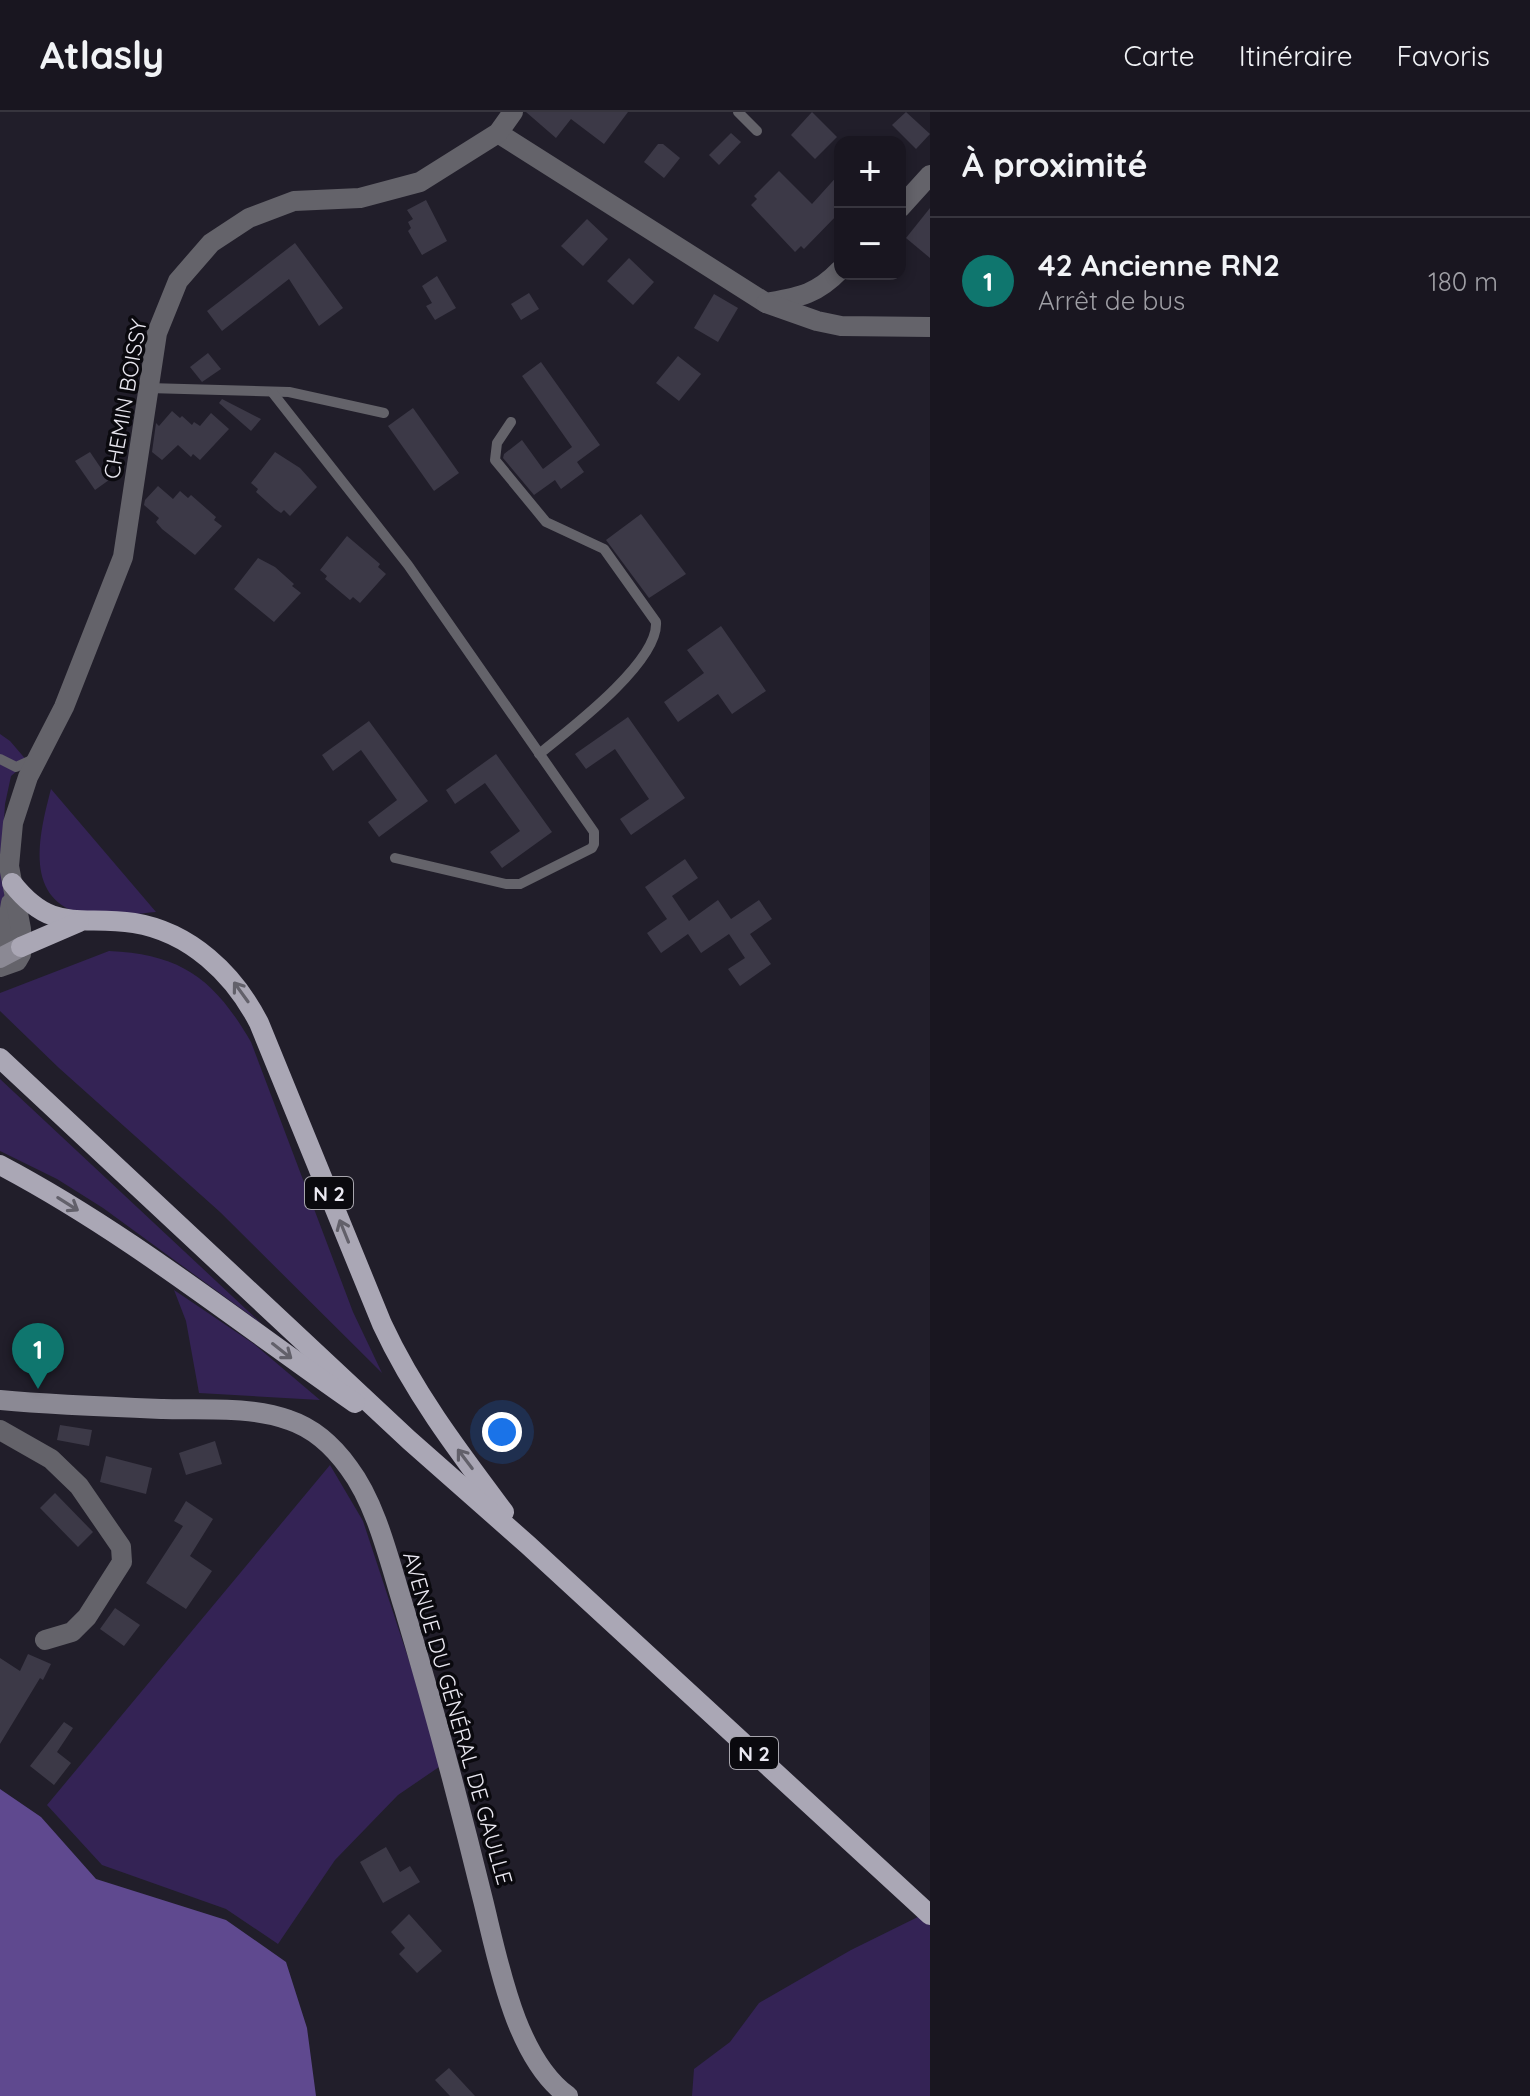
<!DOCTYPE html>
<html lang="fr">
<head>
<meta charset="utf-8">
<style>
	:root { --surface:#191620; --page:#26232d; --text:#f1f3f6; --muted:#9f9fa5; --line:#37353e; --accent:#0f766e }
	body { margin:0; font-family:Quicksand,sans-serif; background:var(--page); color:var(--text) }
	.controls { position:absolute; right:24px; top:24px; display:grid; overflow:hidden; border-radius:16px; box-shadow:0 4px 12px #0003 }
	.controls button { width:72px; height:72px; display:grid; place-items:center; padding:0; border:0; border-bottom:2px solid var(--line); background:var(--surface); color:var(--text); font:40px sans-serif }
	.you { position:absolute; left:502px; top:1320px; width:28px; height:28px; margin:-20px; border:6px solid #fff; border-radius:50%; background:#1a73e8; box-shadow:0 0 0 12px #1a73e833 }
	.badge { display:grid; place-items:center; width:52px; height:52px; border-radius:50%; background:var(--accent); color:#fff; font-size:26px; font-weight:700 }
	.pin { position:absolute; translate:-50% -66px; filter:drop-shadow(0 2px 4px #0008) }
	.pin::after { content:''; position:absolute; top:42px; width:28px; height:24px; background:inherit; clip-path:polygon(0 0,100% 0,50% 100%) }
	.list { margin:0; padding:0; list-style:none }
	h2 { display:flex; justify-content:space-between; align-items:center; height:104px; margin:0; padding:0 32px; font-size:34px }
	h2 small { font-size:26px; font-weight:400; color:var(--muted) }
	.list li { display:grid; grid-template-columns:52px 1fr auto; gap:24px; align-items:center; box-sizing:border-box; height:128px; padding:0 32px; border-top:2px solid var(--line) }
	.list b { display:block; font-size:30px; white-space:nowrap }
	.list p { margin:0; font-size:26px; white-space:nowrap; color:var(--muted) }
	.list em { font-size:26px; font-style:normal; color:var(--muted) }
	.map { position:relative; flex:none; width:930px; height:1984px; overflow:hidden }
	header { display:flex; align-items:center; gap:48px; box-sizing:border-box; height:112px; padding:0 40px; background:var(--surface); border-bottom:2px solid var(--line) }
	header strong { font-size:38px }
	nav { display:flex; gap:44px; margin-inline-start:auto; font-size:28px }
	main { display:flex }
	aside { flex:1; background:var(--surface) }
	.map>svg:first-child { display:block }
	.green { fill:#342355 }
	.water { fill:#5f498f }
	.building { fill:#3c3947 }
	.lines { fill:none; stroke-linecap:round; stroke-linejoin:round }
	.service { stroke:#64636a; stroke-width:10 }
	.minor { stroke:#64636a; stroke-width:20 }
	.secondary { stroke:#8b8994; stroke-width:20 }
	.primary { stroke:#aaa7b5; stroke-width:20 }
	.oneway { stroke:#62606a }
	.labels { text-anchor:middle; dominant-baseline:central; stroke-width:7; stroke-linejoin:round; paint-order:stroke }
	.shield { fill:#0a090e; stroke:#a7a5ad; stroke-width:2 }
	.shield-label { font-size:20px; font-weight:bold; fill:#eae8f1 }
	.street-label { font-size:22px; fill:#eae8f1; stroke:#0a090e }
</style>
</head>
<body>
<header>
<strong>Atlasly</strong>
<nav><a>Carte</a><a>Itinéraire</a><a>Favoris</a></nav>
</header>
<main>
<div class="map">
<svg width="930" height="1984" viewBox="0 0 930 1984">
	<rect width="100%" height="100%" fill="#211e2a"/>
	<g class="green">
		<path d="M 0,622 L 10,629 L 28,650 L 11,664 L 5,692 L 2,739 L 5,790 L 0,834 Z"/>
		<path d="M 51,677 L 156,800 C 134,802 109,807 87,803 C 22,790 39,723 51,677 Z"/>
		<path d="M 109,839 C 182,842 215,868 251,930 L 353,1200 L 382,1261 L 220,1100 L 59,956 L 0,899 L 0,881 Z"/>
		<path d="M 0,967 L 262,1212 L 103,1096 L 57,1067 L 0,1039 Z"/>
		<path d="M 174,1178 L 254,1232 L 320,1288 L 199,1281 L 186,1209 Z"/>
		<path d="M 330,1353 L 363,1409 L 422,1588 L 439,1655 L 398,1683 L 335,1748 L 278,1832 L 226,1797 L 102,1753 L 47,1693 Z"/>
		<path d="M 930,1799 L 930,1984 L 692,1984 L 694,1957 L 730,1930 L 759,1891 L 851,1838 Z"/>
	</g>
	<path class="water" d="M 0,1677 L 41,1705 L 96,1767 L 226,1808 L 286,1850 L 307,1916 L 316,1984 L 0,1984 Z"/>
	<g class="building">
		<path d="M 526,0 L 628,0 L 604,32 L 571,7 L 556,26 Z"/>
		<path d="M 812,0 L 837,25 L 815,47 L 791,23 Z"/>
		<path d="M 906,0 L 930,22 L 916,37 L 892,13 Z"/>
		<path d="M 731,21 L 741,30 L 719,53 L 709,43 Z"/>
		<path d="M 658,32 L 663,32 L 680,46 L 664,66 L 644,50 Z"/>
		<path d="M 779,59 L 812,92 L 840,61 L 840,100 L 804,137 L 801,134 L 795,140 L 751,93 L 757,87 L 754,84 Z"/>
		<path d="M 426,88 L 447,129 L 422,143 L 408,119 L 411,116 L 408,110 L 413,107 L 407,98 Z"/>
		<path d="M 930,96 L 930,146 L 906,126 Z"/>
		<path d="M 587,107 L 608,127 L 583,154 L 561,134 Z"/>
		<path d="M 295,131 L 343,196 L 319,214 L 289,167 L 222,219 L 207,199 Z"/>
		<path d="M 629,146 L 654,170 L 633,193 L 607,169 Z"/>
		<path d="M 437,164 L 456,196 L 435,208 L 426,194 L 432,191 L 422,174 Z"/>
		<path d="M 529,181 L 539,197 L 521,208 L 511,192 Z"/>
		<path d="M 714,182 L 738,196 L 718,230 L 694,216 Z"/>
		<path d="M 208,241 L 221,257 L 202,270 L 190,255 Z"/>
		<path d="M 678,244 L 701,262 L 679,289 L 656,271 Z"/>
		<path d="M 541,250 L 600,333 L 577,350 L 584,360 L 561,377 L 555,368 L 534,383 L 503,346 L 504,342 L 522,328 L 543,357 L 572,335 L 522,264 Z"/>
		<path d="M 222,287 L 261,307 L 251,319 L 219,291 Z"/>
		<path d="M 413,296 L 459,361 L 434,379 L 388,314 Z"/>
		<path d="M 172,299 L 180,306 L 182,304 L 192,313 L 194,310 L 200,314 L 211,301 L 229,317 L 200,348 L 193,342 L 191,345 L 178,333 L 162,348 L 152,340 L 156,311 L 159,314 Z"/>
		<path d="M 90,340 L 109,368 L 95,378 L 75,349 Z"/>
		<path d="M 275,340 L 300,356 L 317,375 L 290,404 L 284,398 L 281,401 L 275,397 L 256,380 L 258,377 L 251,371 Z"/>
		<path d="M 158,374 L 173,387 L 180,379 L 188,386 L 191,383 L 216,405 L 214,408 L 222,414 L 195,443 L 162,417 L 156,410 L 159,406 L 144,393 L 145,388 Z"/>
		<path d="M 641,402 L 686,462 L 649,486 L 606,428 Z"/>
		<path d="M 347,424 L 380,452 L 378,455 L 386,462 L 360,491 L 353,485 L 350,488 L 325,467 L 327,464 L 320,458 Z"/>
		<path d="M 258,446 L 275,455 L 294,472 L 292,474 L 301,481 L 274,510 L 234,477 Z"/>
		<path d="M 721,514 L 766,579 L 732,602 L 718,582 L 678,610 L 664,590 L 704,561 L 687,538 Z"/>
		<path d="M 628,605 L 685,686 L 631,723 L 620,707 L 649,687 L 615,637 L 586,657 L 575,642 Z"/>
		<path d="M 369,609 L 428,689 L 379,725 L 368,710 L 397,688 L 361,638 L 333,659 L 322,643 Z"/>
		<path d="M 496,642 L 552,720 L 502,756 L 490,740 L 520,719 L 485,671 L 455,692 L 446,678 Z"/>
		<path d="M 685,747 L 698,766 L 672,784 L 689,809 L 718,788 L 731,807 L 759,788 L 772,807 L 750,822 L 771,852 L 740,874 L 728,857 L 745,846 L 729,822 L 701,841 L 688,822 L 661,841 L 647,821 L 667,807 L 645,775 Z"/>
		<path d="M 60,1313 L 92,1318 L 89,1334 L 57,1328 Z"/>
		<path d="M 215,1329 L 222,1352 L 186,1363 L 179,1341 Z"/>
		<path d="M 106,1344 L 152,1356 L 146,1382 L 100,1370 Z"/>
		<path d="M 55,1381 L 93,1420 L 78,1435 L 40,1396 Z"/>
		<path d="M 186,1389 L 213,1407 L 190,1444 L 212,1459 L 186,1497 L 146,1471 L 183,1414 L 174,1409 Z"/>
		<path d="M 115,1496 L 140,1513 L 124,1534 L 100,1517 Z"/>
		<path d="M 28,1542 L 51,1552 L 43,1568 L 40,1566 L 0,1632 L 0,1546 L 20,1559 Z"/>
		<path d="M 64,1610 L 73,1616 L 57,1640 L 71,1651 L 54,1673 L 30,1654 Z"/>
		<path d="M 386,1735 L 400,1760 L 410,1754 L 420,1770 L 383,1791 L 360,1750 Z"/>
		<path d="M 409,1802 L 442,1839 L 417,1861 L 399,1842 L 405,1836 L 391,1820 Z"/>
		<path d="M 449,1956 L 475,1984 L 450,1984 L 435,1968 Z"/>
	</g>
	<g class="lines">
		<g class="service">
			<path d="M 738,0 L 757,19"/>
			<path d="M 148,276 L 289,280 L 384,301"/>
			<path d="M 272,280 L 408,453 L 594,720 L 594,732 L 592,736 L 520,772 L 506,772 L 395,746"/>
			<path d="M 511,310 L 497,331 L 495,348 L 546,410 L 604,437 L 656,510 C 659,550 569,618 539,642"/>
			<path d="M 0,647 L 16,655 L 36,646"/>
		</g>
		<g class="minor">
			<path d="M 498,21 L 766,191 C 799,185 816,183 840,158"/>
			<path d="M 900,96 L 930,63"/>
			<path d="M 766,191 L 817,209 L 841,214 L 930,215"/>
			<path d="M 0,835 L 6,820 L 11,791"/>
			<path d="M 0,855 L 17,849 L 21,842 L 21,817 L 9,754 L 13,711 L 28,665 L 64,595 L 123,445 L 157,221 L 178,169 L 211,131 L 249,106 L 294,89 L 360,86 L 420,70 L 498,21 L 513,0"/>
			<path d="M 0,1318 L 51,1347 L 79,1374 L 121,1435 L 122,1450 L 87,1505 L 72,1520 L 45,1528"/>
		</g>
		<g class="secondary">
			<path d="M 0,846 L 21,835"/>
			<path d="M 0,1288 C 54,1293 109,1295 163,1297 C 204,1298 250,1294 289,1308 C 313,1316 334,1335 349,1356 C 377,1393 390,1452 404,1496 C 433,1593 459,1690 483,1788 C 498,1848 515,1946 568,1984"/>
		</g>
		<g class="primary">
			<path d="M 12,771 C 52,822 79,803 134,811 C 190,820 234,862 259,911 L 382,1212 C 414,1281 459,1340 504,1400"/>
			<path d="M 21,835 L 79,810"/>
			<path d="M 0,946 L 409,1328 L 528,1433 L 930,1803"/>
			<path d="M 0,1053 C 127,1120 238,1210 355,1291"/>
		</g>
	</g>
	<defs><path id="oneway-shaft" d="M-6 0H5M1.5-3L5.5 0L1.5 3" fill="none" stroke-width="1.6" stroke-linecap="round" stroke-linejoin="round" transform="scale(2)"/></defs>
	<g class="oneway">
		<use href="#oneway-shaft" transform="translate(241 880) rotate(-126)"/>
		<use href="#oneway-shaft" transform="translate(68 1092) rotate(32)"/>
		<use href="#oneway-shaft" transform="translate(344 1119) rotate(-112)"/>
		<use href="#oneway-shaft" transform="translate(282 1239) rotate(38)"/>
		<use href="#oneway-shaft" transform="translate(465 1347) rotate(-127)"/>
	</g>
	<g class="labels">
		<g class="shield">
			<rect x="305" y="1065" width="48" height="32" rx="6"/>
			<rect x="730" y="1625" width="48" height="32" rx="6"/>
		</g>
		<g class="shield-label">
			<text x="329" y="1081">N 2</text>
			<text x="754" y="1641">N 2</text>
		</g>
		<g class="street-label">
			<text transform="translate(125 287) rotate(-80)">CHEMIN BOISSY</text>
			<text transform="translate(458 1606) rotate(74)">AVENUE DU GÉNÉRAL DE GAULLE</text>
		</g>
	</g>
</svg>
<div class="controls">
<button>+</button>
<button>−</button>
</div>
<div class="you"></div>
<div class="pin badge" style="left:38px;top:1277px">1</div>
</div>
<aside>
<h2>À proximité<small></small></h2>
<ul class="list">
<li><span class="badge">1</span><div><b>42 Ancienne RN2</b><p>Arrêt de bus</p></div><em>180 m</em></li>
</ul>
</aside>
</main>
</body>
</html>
